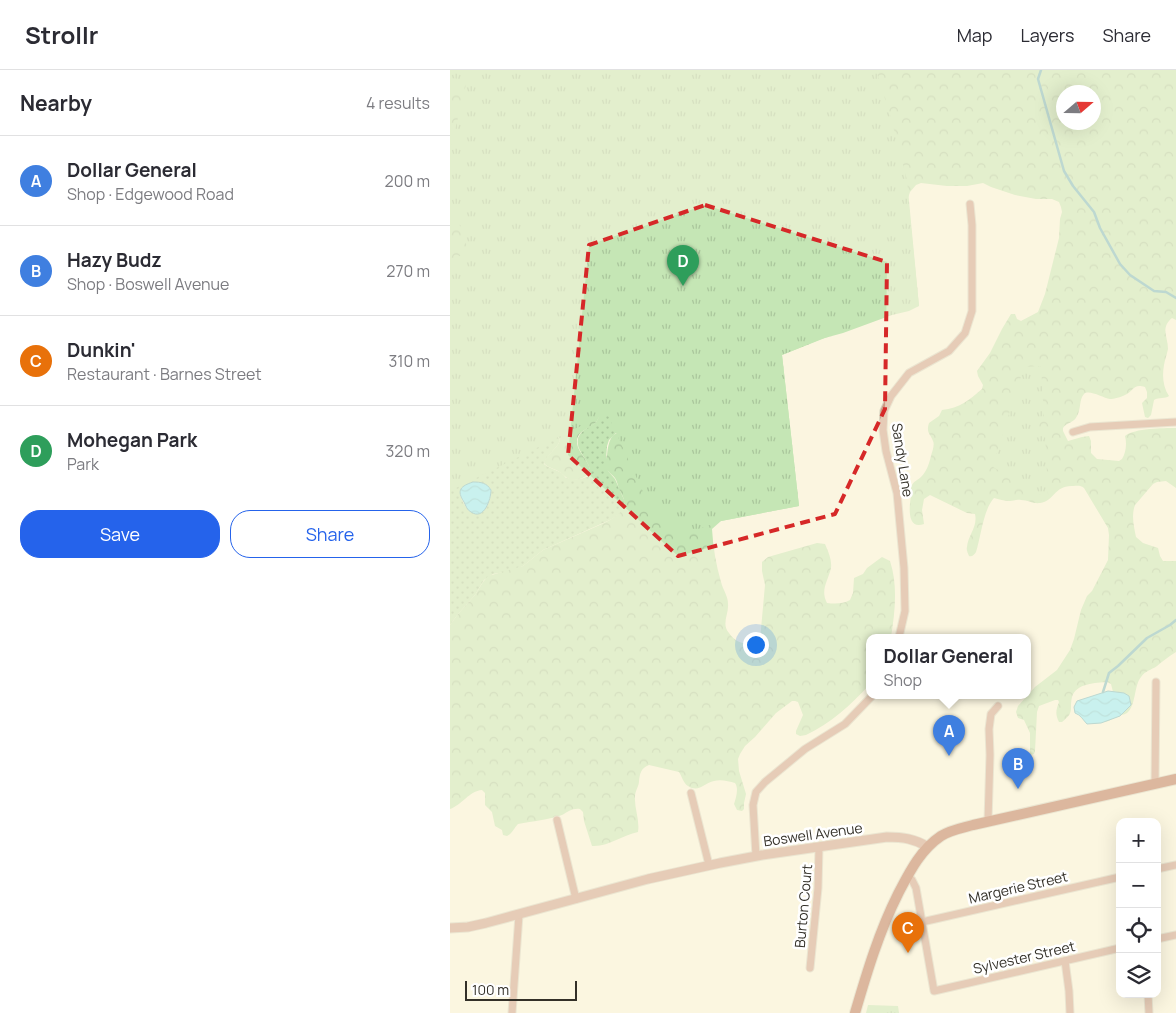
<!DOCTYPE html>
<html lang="en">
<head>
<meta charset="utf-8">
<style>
	:root { --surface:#fff; --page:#f2f2f3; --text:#2b2b33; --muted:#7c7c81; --line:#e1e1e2; --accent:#2563eb }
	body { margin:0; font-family:Manrope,sans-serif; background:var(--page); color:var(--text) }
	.controls { position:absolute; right:15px; bottom:15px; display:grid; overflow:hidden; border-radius:10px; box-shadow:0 5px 20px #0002 }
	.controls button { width:45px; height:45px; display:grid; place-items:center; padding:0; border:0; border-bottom:1px solid var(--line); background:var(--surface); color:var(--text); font:25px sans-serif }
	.compass { position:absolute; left:606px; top:15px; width:45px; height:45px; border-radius:50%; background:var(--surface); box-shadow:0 5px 20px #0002; rotate:70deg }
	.scale { position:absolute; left:15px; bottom:12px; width:112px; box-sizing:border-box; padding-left:5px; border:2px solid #333028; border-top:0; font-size:14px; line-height:18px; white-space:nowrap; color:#333028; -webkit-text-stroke:4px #fff; paint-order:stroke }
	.you { position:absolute; left:305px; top:574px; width:18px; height:18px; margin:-12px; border:4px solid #fff; border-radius:50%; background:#1a73e8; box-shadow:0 0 0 8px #1a73e833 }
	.badge { display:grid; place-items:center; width:32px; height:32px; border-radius:50%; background:var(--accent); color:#fff; font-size:16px; font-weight:700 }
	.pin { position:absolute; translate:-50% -41px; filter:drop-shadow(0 1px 2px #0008) }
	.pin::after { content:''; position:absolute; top:26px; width:18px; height:15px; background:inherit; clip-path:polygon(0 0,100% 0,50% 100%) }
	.popup { position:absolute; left:416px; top:564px; width:165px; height:65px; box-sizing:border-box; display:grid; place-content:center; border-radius:10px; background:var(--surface); filter:drop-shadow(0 1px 4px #0005); font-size:16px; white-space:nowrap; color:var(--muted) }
	.popup b { font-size:19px; color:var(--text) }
	.popup::after { content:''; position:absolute; left:50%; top:100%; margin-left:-10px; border:10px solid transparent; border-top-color:var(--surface) }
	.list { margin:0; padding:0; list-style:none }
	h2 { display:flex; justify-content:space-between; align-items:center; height:65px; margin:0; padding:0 20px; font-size:21px }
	h2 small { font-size:16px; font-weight:400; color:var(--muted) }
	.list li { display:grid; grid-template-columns:32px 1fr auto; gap:15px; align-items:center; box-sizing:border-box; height:90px; padding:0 20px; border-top:1px solid var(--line) }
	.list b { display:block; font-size:19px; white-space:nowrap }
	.list p { margin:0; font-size:16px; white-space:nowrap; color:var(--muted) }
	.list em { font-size:16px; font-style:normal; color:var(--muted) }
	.actions { display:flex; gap:10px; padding:15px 20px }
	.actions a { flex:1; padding:11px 0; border:1px solid var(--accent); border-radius:20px; text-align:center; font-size:18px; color:var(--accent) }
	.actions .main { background:var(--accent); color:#fff }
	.icon { flex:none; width:28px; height:28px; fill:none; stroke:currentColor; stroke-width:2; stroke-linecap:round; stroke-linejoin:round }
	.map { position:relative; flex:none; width:726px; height:943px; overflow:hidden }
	header { display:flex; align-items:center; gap:30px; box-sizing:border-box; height:70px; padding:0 25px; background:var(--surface); border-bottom:1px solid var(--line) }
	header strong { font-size:24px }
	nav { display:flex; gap:28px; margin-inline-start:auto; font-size:18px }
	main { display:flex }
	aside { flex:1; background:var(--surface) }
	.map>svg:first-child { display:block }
	.grass { fill:url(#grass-dots); fill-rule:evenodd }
	.forest { fill:url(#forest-crowns); fill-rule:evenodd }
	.park { fill:url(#park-tufts) }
	.water { fill:url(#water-waves); stroke:#71b4be }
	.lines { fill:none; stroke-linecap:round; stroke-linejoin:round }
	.stream { stroke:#71b4be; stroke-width:2.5 }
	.minor-casing { stroke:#d7d2bf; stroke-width:9 }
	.tertiary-casing { stroke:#d7d2bf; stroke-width:11 }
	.secondary-casing { stroke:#d7d2bf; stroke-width:12 }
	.minor { stroke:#cd9985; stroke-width:7 }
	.tertiary { stroke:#cd9985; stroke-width:9 }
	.secondary { stroke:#b66b4e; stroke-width:10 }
	.marked { fill:none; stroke:#d62828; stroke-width:4; stroke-dasharray:10 6; stroke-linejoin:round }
	.labels { text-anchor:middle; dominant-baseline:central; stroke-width:5; stroke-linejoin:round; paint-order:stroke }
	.street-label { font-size:14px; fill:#333028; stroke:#fff }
</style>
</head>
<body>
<header>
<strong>Strollr</strong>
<nav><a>Map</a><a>Layers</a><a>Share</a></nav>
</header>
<main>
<aside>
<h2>Nearby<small>4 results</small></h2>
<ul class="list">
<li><span class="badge" style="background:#3f7fe0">A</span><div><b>Dollar General</b><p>Shop · Edgewood Road</p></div><em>200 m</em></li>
<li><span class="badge" style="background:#3f7fe0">B</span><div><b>Hazy Budz</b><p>Shop · Boswell Avenue</p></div><em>270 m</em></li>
<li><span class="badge" style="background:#e8710a">C</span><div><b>Dunkin'</b><p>Restaurant · Barnes Street</p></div><em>310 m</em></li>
<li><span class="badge" style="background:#2e9e5b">D</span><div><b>Mohegan Park</b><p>Park</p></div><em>320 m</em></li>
</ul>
<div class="actions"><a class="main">Save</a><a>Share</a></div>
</aside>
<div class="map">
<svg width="726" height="943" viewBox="0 0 726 943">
	<defs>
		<pattern id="grass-dots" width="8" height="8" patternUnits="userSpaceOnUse" patternTransform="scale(1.25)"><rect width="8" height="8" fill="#c5e6b5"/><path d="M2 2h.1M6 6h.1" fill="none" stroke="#aac69c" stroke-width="1.8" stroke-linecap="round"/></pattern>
		<pattern id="forest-crowns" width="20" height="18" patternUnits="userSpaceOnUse" patternTransform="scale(1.25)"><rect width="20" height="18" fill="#c5e6b5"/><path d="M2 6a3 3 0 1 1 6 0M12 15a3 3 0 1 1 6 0" fill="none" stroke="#aac69c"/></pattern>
		<pattern id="park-tufts" width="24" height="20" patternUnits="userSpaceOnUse" patternTransform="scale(1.25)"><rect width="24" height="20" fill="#c5e6b5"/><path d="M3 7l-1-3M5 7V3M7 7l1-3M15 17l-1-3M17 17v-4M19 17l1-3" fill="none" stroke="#aac69c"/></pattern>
		<pattern id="water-waves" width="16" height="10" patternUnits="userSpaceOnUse" patternTransform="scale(1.25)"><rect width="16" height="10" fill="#8cecfe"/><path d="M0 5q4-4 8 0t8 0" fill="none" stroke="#79cbda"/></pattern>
	</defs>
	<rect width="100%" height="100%" fill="#fbf5e0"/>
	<path class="grass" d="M 209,332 L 166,363 L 159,370 L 157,376 L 156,390 L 158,401 L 165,409 L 175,432 L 172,442 L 162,449 L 93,480 L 73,496 L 60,501 L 43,504 L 34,510 L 25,525 L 8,544 L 0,555 L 0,398 L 108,367 L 110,370 C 107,380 96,384 94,394 C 101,400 110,399 116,408 C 125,410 132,410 140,405 C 142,391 125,382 128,369 C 130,360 139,358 145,353 C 149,349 150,344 151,339 ZM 22,412 C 30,412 36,413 41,419 C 40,433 39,437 26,444 C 17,442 13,433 10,425 L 11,419 Z"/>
	<path class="forest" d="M 0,0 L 726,0 L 726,250 L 722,248 C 710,258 718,267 718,279 C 717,284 715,289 714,295 C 712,306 713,317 719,326 C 715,329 709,327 704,330 L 701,345 L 698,348 L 695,347 L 692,333 L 697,328 L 697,322 L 695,317 C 683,313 684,321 675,325 C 671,327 664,329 660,329 C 653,328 639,319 634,324 C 629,329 631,340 627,346 C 624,353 617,352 613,358 L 613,361 L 618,371 L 632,367 L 639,366 L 641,371 L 641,383 L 647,389 L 669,391 L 672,389 C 676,383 677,373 675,366 C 685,358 713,358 726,358 L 726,418 L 716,411 L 707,412 L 703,414 L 685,435 C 681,445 684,457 686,467 L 693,473 L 708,478 L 710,486 L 713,491 L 726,491 L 726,582 C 719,586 713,591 707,596 C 701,600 695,601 691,607 C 684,615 686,636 677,643 C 674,645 669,645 666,647 C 660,650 658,652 652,652 L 663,622 L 661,614 L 657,612 C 646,613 626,613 622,627 C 619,640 625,642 612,652 L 609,652 C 605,644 606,640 609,632 L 608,630 L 605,630 L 589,636 L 587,642 L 585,681 L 584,684 L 580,685 L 580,663 L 574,650 L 568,648 L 566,642 L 568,636 L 585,617 L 607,600 L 620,580 L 624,569 L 631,540 L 637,526 L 642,521 L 658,490 L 659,465 L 658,458 L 634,418 C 630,415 628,416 623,416 C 604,415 605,431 590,433 C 583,434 578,430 571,430 C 568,429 563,431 560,431 C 554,431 549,429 544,428 C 533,440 531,467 526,482 C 524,485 522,487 519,486 C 518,483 516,480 517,477 C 518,465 528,457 525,444 L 517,443 L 480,425 L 474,429 L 472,440 L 474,454 C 457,460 459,438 461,426 C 461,423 460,418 462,415 C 464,411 468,410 471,407 C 477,401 479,394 481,386 C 482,382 485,375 483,371 C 480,363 476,363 479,353 L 489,346 L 492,340 C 510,338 519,330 532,319 L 533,315 L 528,306 L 527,301 L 540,283 L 552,259 L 561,244 L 565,244 L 567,249 L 571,251 L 588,242 L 595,224 L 609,168 L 610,149 L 612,142 L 611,137 L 609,132 L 602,129 L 586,129 L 565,125 L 541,117 L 533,113 L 517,116 L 497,116 L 471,113 L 466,115 L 460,122 L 458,128 L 469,236 L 448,239 L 332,285 L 349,436 L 271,451 L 262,459 C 263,477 266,495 271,512 C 273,520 278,526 278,534 C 279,544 271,554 279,563 C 286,573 294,575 305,573 L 310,570 L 315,515 L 312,501 L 312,492 L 318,487 L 367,473 L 375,474 C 378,481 382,490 381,498 C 378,511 370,520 377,533 C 385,534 393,534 400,530 L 403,523 L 404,508 L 413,504 L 417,498 L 432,487 L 440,491 C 448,515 445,542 441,567 L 420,567 L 420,612 L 419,615 C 401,635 381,653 356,665 L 350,666 L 346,664 L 346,661 L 353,645 L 348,632 L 345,631 L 342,631 L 326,643 L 305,667 L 295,676 L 290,684 L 288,689 L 289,701 L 296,724 L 294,733 L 294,739 L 292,741 L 287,740 L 284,734 C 286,728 289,718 285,713 C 279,711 270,709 264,711 C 254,713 249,723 238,716 C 233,713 232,706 229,702 L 199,695 C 191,698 190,703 189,711 C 189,716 185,721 185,726 C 184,738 190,750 188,762 C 172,765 159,777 142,776 L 134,751 L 133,742 L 130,739 C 122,738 118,742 112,745 C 98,750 83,751 68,754 C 64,758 62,764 57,766 L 53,765 L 52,760 L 45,756 L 42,742 L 35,735 L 35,723 L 32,720 C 19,721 12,735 0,739 L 0,555 L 8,544 L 25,525 L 33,512 L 38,506 L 73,496 L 93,480 L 152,454 C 162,449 177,442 174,430 C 173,426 171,423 169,419 C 168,416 167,411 165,408 C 163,405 159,403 157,400 C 153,395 156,390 157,385 C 160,360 165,363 188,359 L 151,339 C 150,345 149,350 144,354 C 138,359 128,361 127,370 C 126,383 142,391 140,404 C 134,408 124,412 117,408 C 114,406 112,403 108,401 C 103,398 98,398 94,393 C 96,384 107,380 110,370 L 107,365 L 0,398 ZM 614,22 L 644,22 L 644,52 L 614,52 Z"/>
	<g class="park">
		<path d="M 0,0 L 426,0 L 441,48 L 457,110 L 469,236 L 459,241 L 442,245 L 393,263 L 371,269 L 332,285 L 349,436 L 271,451 L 232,465 L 220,452 L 200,437 L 157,343 L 0,421 L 0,189 L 19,183 L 8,150 L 0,152 L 0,81 L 17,10 L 0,8 Z"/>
		<path d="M 591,296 L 594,348 L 581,349 L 581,362 L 595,362 L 598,425 L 596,428 L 543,397 L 550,372 L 574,297 Z"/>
		<path d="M 418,935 L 448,936 L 449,943 L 416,943 Z"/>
	</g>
	<g class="water">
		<path d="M 23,412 C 31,412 37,413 41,420 C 41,429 34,451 21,442 C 17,440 16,436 14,432 C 6,420 11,416 23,412 Z"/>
		<path d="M 658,621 L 674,623 L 679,626 L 681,635 L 670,646 L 651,653 L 637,654 C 633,650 631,645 625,643 L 624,637 L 627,631 Z"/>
	</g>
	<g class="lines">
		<g class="stream">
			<path d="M 591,0 L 588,9 L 614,101 L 623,116 L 644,142 L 650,158 L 670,194 L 680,205 L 704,221 L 716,222 L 726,228"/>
			<path d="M 653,622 L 659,603 L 668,596 L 697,568 L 720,555 L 726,550"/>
		</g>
		<g class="minor-casing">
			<g id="minor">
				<path d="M 623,362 L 640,357 L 726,352"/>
				<path d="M 449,567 L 455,541 L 454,498 L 447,423 L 436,381 L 433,360 L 434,341 L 441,326 L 459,303 L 499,281 L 515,263 L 522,241 L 522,155 L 520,134"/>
				<path d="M 705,714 L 706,612"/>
				<path d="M 241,723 L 259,795"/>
				<path d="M 107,750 L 126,829"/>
				<path d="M 538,751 L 540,685 L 539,659 L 541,644 L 548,636"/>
				<path d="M 306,786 L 303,735 L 306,722 L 315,712 L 355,679 L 395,654 L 423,625"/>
				<path d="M 707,799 L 726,795"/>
				<path d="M 458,806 L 462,810 L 466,818 L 484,921 L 670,878"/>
				<path d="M 472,852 L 670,807"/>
				<path d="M 707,869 L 726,865"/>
				<path d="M 615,891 L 619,921 L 620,943"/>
				<path d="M 360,898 L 368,818 L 369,777"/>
				<path d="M 698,924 L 699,943"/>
				<path d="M 62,943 L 69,845"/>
			</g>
		</g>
		<g class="tertiary-casing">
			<path id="tertiary" d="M 0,858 L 18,857 L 36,853 L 198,809 L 270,793 L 312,785 L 437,767 C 453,767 465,769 478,777"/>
		</g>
		<g class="secondary-casing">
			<path id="secondary" d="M 405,943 C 417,902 429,862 448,824 C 459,803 470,780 491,766 C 500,760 512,758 523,755 L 726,709"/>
		</g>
		<use href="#minor" class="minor"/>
		<use href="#tertiary" class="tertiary"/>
		<use href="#secondary" class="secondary"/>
	</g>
	<path d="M0 0H726V943H0ZM 255,135 L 437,192 L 435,339 L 385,444 L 228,486 L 118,385 L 139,175 Z" fill="#fbf5e0" fill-opacity=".55" fill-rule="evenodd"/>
	<path class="marked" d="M 255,135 L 437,192 L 435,339 L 385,444 L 228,486 L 118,385 L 139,175 Z"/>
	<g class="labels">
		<g class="street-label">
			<text transform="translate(453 390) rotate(81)">Sandy Lane</text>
			<text transform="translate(363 764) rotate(-8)">Boswell Avenue</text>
			<text transform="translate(568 817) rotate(-13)">Margerie Street</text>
			<text transform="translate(353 836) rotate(-85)">Burton Court</text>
			<text transform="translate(574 887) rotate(-13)">Sylvester Street</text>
		</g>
	</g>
</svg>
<div class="controls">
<button>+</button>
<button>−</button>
<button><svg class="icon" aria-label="locate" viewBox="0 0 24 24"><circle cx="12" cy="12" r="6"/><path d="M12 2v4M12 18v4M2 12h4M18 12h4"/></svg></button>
<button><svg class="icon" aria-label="layers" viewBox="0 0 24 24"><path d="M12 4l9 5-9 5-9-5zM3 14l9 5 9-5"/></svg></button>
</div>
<svg class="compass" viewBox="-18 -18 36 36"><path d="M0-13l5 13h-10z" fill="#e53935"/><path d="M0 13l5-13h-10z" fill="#7c7c81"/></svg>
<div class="scale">100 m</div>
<div class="you"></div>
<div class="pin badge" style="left:499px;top:686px;background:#3f7fe0">A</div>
<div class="popup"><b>Dollar General</b>Shop</div>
<div class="pin badge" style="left:568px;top:719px;background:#3f7fe0">B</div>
<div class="pin badge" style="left:458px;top:883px;background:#e8710a">C</div>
<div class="pin badge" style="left:233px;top:216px;background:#2e9e5b">D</div>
</div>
</main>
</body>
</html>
